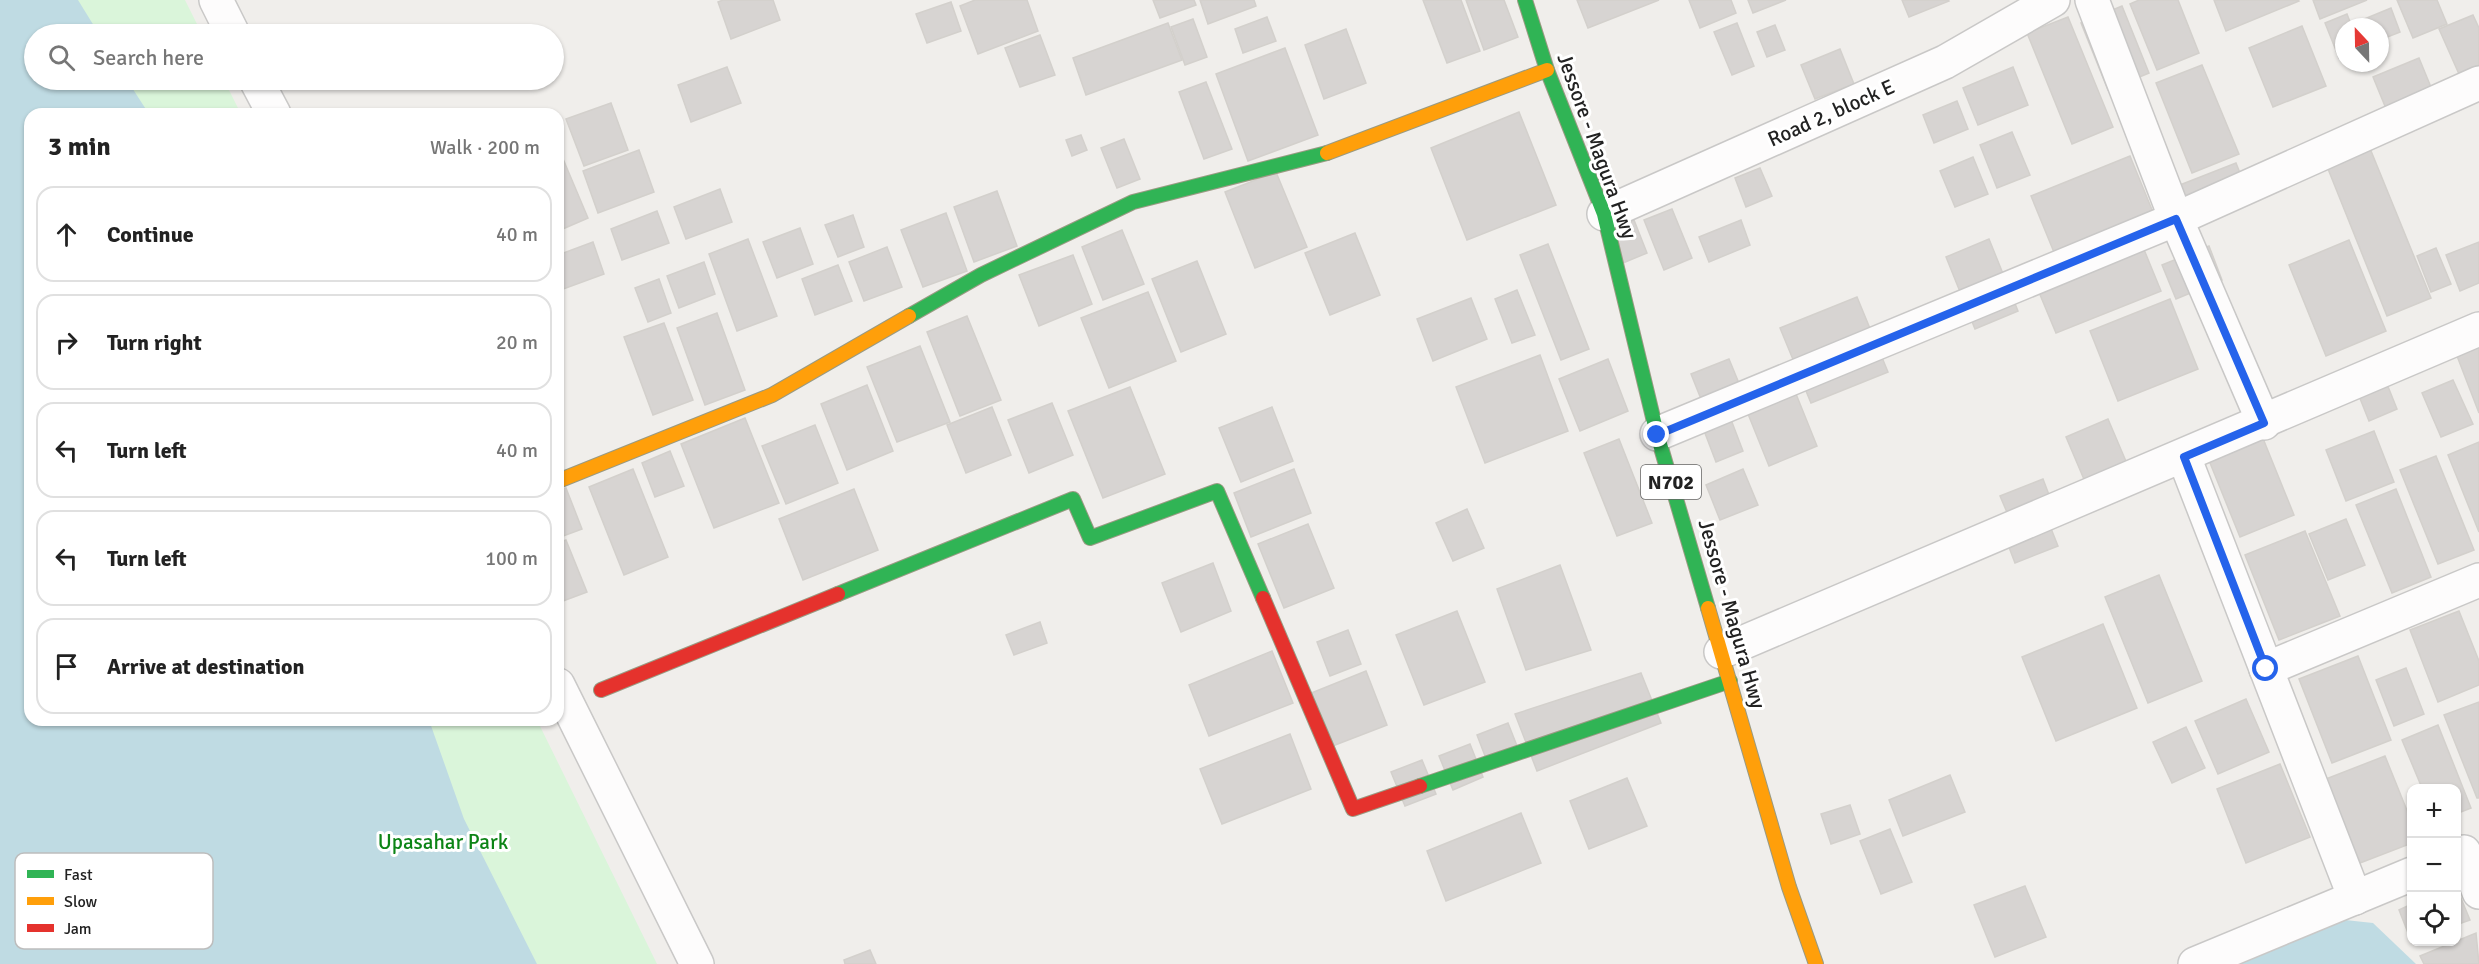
<!DOCTYPE html>
<html lang="en">
<head>
<meta charset="utf-8">
<style>
	:root { --surface:#fff; --page:#f2f2f2; --text:#222; --muted:#767676; --line:#e0e0e0 }
	body { margin:0; font-family:Signika,sans-serif; background:var(--page); color:var(--text) }
	.controls { position:absolute; right:18px; bottom:18px; display:grid; overflow:hidden; border-radius:12px; box-shadow:0 2px 4px #0004 }
	.controls button { width:54px; height:54px; display:grid; place-items:center; padding:0; border:0; border-bottom:2px solid var(--line); background:var(--surface); color:var(--text); font:30px sans-serif }
	.compass { position:absolute; left:2335px; top:18px; width:54px; height:54px; border-radius:50%; background:var(--surface); box-shadow:0 2px 4px #0004; rotate:338deg }
	.stop { position:absolute; width:18px; height:18px; margin:-14px; border:4px solid #2563eb; border-radius:50%; background:#fff }
	.stop.end { background:#2563eb; border-color:#fff; box-shadow:0 2px 6px #0008 }
	.list { margin:0; padding:0; list-style:none }
	h2 { display:flex; justify-content:space-between; align-items:center; height:78px; margin:0; padding:0 24px; font-size:26px }
	h2 small { font-size:20px; font-weight:400; color:var(--muted) }
	.list li { display:grid; grid-template-columns:39px 1fr auto; gap:18px; align-items:center; box-sizing:border-box; height:96px; margin:0 12px 12px; padding:0 12px; border:2px solid var(--line); border-radius:18px }
	.list b { display:block; font-size:22px; white-space:nowrap }
	.list em { font-size:20px; font-style:normal; color:var(--muted) }
	.icon { flex:none; width:33px; height:33px; fill:none; stroke:currentColor; stroke-width:2; stroke-linecap:round; stroke-linejoin:round }
	.map { position:relative; flex:none; width:2479px; height:964px; overflow:hidden }
	.search { position:absolute; background:var(--surface); box-shadow:0 2px 4px #0004; left:24px; top:24px; width:540px; height:66px; display:flex; align-items:center; gap:15px; box-sizing:border-box; padding:0 21px; border-radius:33px; color:var(--muted); font-size:22px }
	.panel { position:absolute; background:var(--surface); box-shadow:0 2px 4px #0004; left:24px; top:108px; width:540px; height:618px; border-radius:18px }
	.map>svg:first-child { display:block }
	.park { fill:#daf5da }
	.water { fill:#bfdbe3 }
	.building { fill:#d7d4d2; stroke:#d3d0cc; stroke-width:1.5 }
	.lines { fill:none; stroke-linecap:round; stroke-linejoin:round }
	.street-casing { stroke:#c9c8c7; stroke-width:36 }
	.fast-casing { stroke:#999a82; stroke-width:16 }
	.slow-casing { stroke:#999a82; stroke-width:16 }
	.jam-casing { stroke:#999a82; stroke-width:16 }
	.street { stroke:#fdfcfc; stroke-width:33 }
	.fast { stroke:#30b455; stroke-width:14 }
	.slow { stroke:#ff9f0a; stroke-width:14 }
	.jam { stroke:#e5322d; stroke-width:14 }
	.route { stroke:#2563eb; stroke-width:8 }
	.labels { text-anchor:middle; dominant-baseline:central; stroke-width:6; stroke-linejoin:round; paint-order:stroke }
	.shield { fill:#fff; stroke:#646464; stroke-width:1.5 }
	.shield-label { font-size:20px; font-weight:bold; fill:#222 }
	.street-label { font-size:21px; fill:#222; stroke:#fff }
	.park-label { font-size:21px; fill:#0c8416; stroke:#fff }
	.key { fill:#fff; stroke:#bdbdbd; stroke-width:1.5 }
	.key-label { font-size:16px; fill:#222 }
</style>
</head>
<body>
<div class="map">
<svg width="2479" height="964" viewBox="0 0 2479 964">
	<rect width="100%" height="100%" fill="#f0eeeb"/>
	<path class="park" d="M 0,0 L 185,0 L 202,34 L 34,34 L 34,80 L 224,80 L 241,114 L 30,114 L 30,720 L 537,720 L 657,964 L 0,964 Z"/>
	<g class="water">
		<path d="M 0,0 L 78,0 L 99,34 L 34,34 L 34,80 L 127,80 L 149,114 L 30,114 L 30,720 L 429,720 L 464,819 L 537,964 L 0,964 Z"/>
		<path d="M 2308,916 L 2373,923 L 2416,964 L 2199,964 Z"/>
	</g>
	<g class="building">
		<path d="M 723,0 L 773,0 L 780,20 L 731,39 L 718,2 Z"/>
		<path d="M 975,0 L 1027,0 L 1038,31 L 978,54 L 960,6 Z"/>
		<path d="M 1153,0 L 1194,0 L 1196,5 L 1160,18 Z"/>
		<path d="M 1200,0 L 1254,0 L 1256,6 L 1208,24 Z"/>
		<path d="M 1423,0 L 1461,0 L 1480,51 L 1447,63 Z"/>
		<path d="M 1466,0 L 1504,0 L 1518,37 L 1484,50 Z"/>
		<path d="M 1577,0 L 1659,0 L 1588,28 Z"/>
		<path d="M 1689,0 L 1731,0 L 1736,13 L 1700,28 Z"/>
		<path d="M 1748,0 L 1786,0 L 1753,13 Z"/>
		<path d="M 1902,0 L 1948,0 L 1949,1 L 1909,17 Z"/>
		<path d="M 2139,0 L 2178,0 L 2199,53 L 2157,70 L 2130,4 Z"/>
		<path d="M 2214,0 L 2298,0 L 2299,1 L 2226,31 Z"/>
		<path d="M 2313,0 L 2367,0 L 2320,19 Z"/>
		<path d="M 2397,0 L 2437,0 L 2447,24 L 2413,38 Z"/>
		<path d="M 951,2 L 961,31 L 927,43 L 916,14 Z"/>
		<path d="M 2122,6 L 2149,73 L 2108,90 L 2081,23 Z"/>
		<path d="M 2391,8 L 2400,32 L 2380,40 L 2380,27 L 2365,27 L 2362,20 Z"/>
		<path d="M 2347,14 L 2352,27 L 2344,27 L 2344,56 L 2339,58 L 2325,23 Z"/>
		<path d="M 2473,15 L 2479,28 L 2479,65 L 2459,74 L 2439,29 Z"/>
		<path d="M 1267,17 L 1276,41 L 1243,53 L 1235,29 Z"/>
		<path d="M 2068,17 L 2113,127 L 2072,144 L 2027,33 Z"/>
		<path d="M 1193,19 L 1207,57 L 1185,65 L 1171,27 Z"/>
		<path d="M 1168,23 L 1182,60 L 1086,95 L 1073,58 Z"/>
		<path d="M 1737,23 L 1754,66 L 1732,75 L 1714,32 Z"/>
		<path d="M 1775,25 L 1785,50 L 1767,57 L 1757,32 Z"/>
		<path d="M 2302,26 L 2326,86 L 2273,107 L 2249,48 Z"/>
		<path d="M 1346,29 L 1366,83 L 1324,99 L 1305,45 Z"/>
		<path d="M 1040,35 L 1055,75 L 1020,87 L 1005,48 Z"/>
		<path d="M 1285,48 L 1318,135 L 1248,161 L 1216,74 Z"/>
		<path d="M 1840,49 L 1854,84 L 1815,99 L 1801,65 Z"/>
		<path d="M 2419,58 L 2433,92 L 2387,111 L 2373,77 Z"/>
		<path d="M 2202,65 L 2239,154 L 2192,173 L 2156,83 Z"/>
		<path d="M 727,67 L 741,103 L 691,122 L 678,85 Z"/>
		<path d="M 2013,67 L 2028,105 L 1978,125 L 1963,88 Z"/>
		<path d="M 1206,82 L 1232,149 L 1204,159 L 1179,92 Z"/>
		<path d="M 1957,101 L 1968,129 L 1934,143 L 1923,115 Z"/>
		<path d="M 611,103 L 628,150 L 584,166 L 566,119 Z"/>
		<path d="M 1519,112 L 1556,205 L 1467,240 L 1431,148 Z"/>
		<path d="M 2012,132 L 2030,175 L 1997,188 L 1980,145 Z"/>
		<path d="M 1081,135 L 1087,150 L 1072,156 L 1066,140 Z"/>
		<path d="M 1124,139 L 1140,179 L 1117,188 L 1101,148 Z"/>
		<path d="M 2369,146 L 2431,298 L 2387,316 L 2326,164 Z"/>
		<path d="M 558,147 L 588,218 L 558,231 Z"/>
		<path d="M 639,150 L 654,192 L 598,213 L 583,171 Z"/>
		<path d="M 2130,156 L 2157,222 L 2058,262 L 2031,196 Z"/>
		<path d="M 1973,157 L 1988,194 L 1955,207 L 1940,171 Z"/>
		<path d="M 2236,163 L 2250,198 L 2177,227 L 2162,192 Z"/>
		<path d="M 1760,168 L 1772,196 L 1746,207 L 1735,178 Z"/>
		<path d="M 1276,172 L 1307,247 L 1255,268 L 1225,192 Z"/>
		<path d="M 720,189 L 732,222 L 686,239 L 674,207 Z"/>
		<path d="M 997,191 L 1017,246 L 974,262 L 954,207 Z"/>
		<path d="M 1672,209 L 1692,258 L 1664,270 L 1644,220 Z"/>
		<path d="M 657,211 L 669,243 L 622,260 L 611,229 Z"/>
		<path d="M 946,213 L 967,271 L 923,287 L 901,230 Z"/>
		<path d="M 853,215 L 864,247 L 838,257 L 825,225 Z"/>
		<path d="M 1634,220 L 1647,253 L 1623,263 L 1609,230 Z"/>
		<path d="M 1741,220 L 1750,245 L 1709,262 L 1699,237 Z"/>
		<path d="M 800,228 L 813,264 L 777,278 L 763,242 Z"/>
		<path d="M 1122,230 L 1144,284 L 1103,300 L 1082,247 Z"/>
		<path d="M 1355,233 L 1380,295 L 1330,315 L 1305,253 Z"/>
		<path d="M 2138,235 L 2161,291 L 2056,333 L 2033,278 Z"/>
		<path d="M 748,239 L 777,316 L 737,331 L 709,254 Z"/>
		<path d="M 1989,239 L 2018,311 L 1975,329 L 1946,257 Z"/>
		<path d="M 2349,240 L 2386,331 L 2326,356 L 2289,265 Z"/>
		<path d="M 593,242 L 604,274 L 558,291 L 558,255 Z"/>
		<path d="M 2479,242 L 2479,283 L 2460,291 L 2446,255 Z"/>
		<path d="M 1548,244 L 1589,349 L 1561,360 L 1520,255 Z"/>
		<path d="M 2209,246 L 2222,280 L 2176,299 L 2162,265 Z"/>
		<path d="M 887,247 L 902,287 L 864,301 L 849,262 Z"/>
		<path d="M 2436,248 L 2451,284 L 2431,292 L 2417,256 Z"/>
		<path d="M 1073,255 L 1092,304 L 1039,326 L 1019,275 Z"/>
		<path d="M 1197,261 L 1226,334 L 1181,352 L 1152,279 Z"/>
		<path d="M 704,262 L 715,294 L 679,308 L 667,276 Z"/>
		<path d="M 838,265 L 852,301 L 815,315 L 802,279 Z"/>
		<path d="M 659,279 L 671,313 L 648,322 L 635,288 Z"/>
		<path d="M 1517,290 L 1535,335 L 1512,343 L 1495,299 Z"/>
		<path d="M 1148,292 L 1176,361 L 1109,388 L 1081,318 Z"/>
		<path d="M 1857,297 L 1888,372 L 1811,403 L 1780,328 Z"/>
		<path d="M 1471,298 L 1487,339 L 1433,361 L 1417,319 Z"/>
		<path d="M 2170,299 L 2198,369 L 2118,401 L 2090,331 Z"/>
		<path d="M 717,313 L 745,390 L 705,405 L 677,328 Z"/>
		<path d="M 967,316 L 1001,400 L 960,416 L 927,332 Z"/>
		<path d="M 664,323 L 693,400 L 653,415 L 624,337 Z"/>
		<path d="M 920,346 L 950,422 L 897,442 L 867,367 Z"/>
		<path d="M 2479,347 L 2479,413 L 2457,356 Z"/>
		<path d="M 1540,355 L 1568,431 L 1485,463 L 1456,387 Z"/>
		<path d="M 1608,359 L 1628,411 L 1580,431 L 1559,379 Z"/>
		<path d="M 1729,359 L 1743,393 L 1705,409 L 1691,374 Z"/>
		<path d="M 2385,379 L 2397,409 L 2369,421 L 2357,391 Z"/>
		<path d="M 2453,380 L 2473,424 L 2441,437 L 2422,393 Z"/>
		<path d="M 867,385 L 893,451 L 847,470 L 821,404 Z"/>
		<path d="M 1130,387 L 1165,474 L 1103,498 L 1068,411 Z"/>
		<path d="M 1794,389 L 1817,446 L 1769,466 L 1746,409 Z"/>
		<path d="M 1052,403 L 1073,455 L 1029,473 L 1008,420 Z"/>
		<path d="M 992,407 L 1011,455 L 966,473 L 947,425 Z"/>
		<path d="M 1272,407 L 1293,461 L 1241,482 L 1219,428 Z"/>
		<path d="M 1730,417 L 1743,451 L 1716,462 L 1703,428 Z"/>
		<path d="M 745,418 L 779,503 L 714,528 L 681,444 Z"/>
		<path d="M 2108,419 L 2131,473 L 2089,491 L 2066,437 Z"/>
		<path d="M 815,425 L 838,483 L 786,504 L 762,446 Z"/>
		<path d="M 2374,431 L 2394,482 L 2346,501 L 2326,450 Z"/>
		<path d="M 2262,436 L 2294,515 L 2240,537 L 2208,458 Z"/>
		<path d="M 1619,439 L 1652,523 L 1617,536 L 1584,453 Z"/>
		<path d="M 2479,442 L 2479,532 L 2448,455 Z"/>
		<path d="M 670,451 L 684,486 L 655,497 L 642,463 Z"/>
		<path d="M 2436,456 L 2474,550 L 2438,564 L 2400,470 Z"/>
		<path d="M 633,469 L 668,557 L 624,575 L 589,487 Z"/>
		<path d="M 1294,469 L 1311,513 L 1251,537 L 1234,493 Z"/>
		<path d="M 1743,469 L 1758,505 L 1720,520 L 1706,485 Z"/>
		<path d="M 2043,479 L 2051,500 L 2009,517 L 2000,496 Z"/>
		<path d="M 566,488 L 582,529 L 558,538 L 558,491 Z"/>
		<path d="M 854,489 L 878,550 L 803,580 L 779,519 Z"/>
		<path d="M 2396,489 L 2431,577 L 2392,593 L 2356,505 Z"/>
		<path d="M 1467,509 L 1484,548 L 1453,561 L 1436,523 Z"/>
		<path d="M 2346,519 L 2365,565 L 2328,580 L 2309,534 Z"/>
		<path d="M 1308,524 L 1334,588 L 1284,608 L 1258,544 Z"/>
		<path d="M 2050,526 L 2058,546 L 2015,563 L 2007,542 Z"/>
		<path d="M 2305,531 L 2340,616 L 2279,640 L 2245,555 Z"/>
		<path d="M 566,540 L 587,592 L 558,603 L 558,543 Z"/>
		<path d="M 1213,563 L 1231,611 L 1181,632 L 1162,583 Z"/>
		<path d="M 1560,565 L 1591,650 L 1526,670 L 1497,589 Z"/>
		<path d="M 2159,575 L 2202,681 L 2148,703 L 2105,597 Z"/>
		<path d="M 1457,611 L 1485,682 L 1424,705 L 1396,635 Z"/>
		<path d="M 2459,611 L 2479,661 L 2479,685 L 2438,702 L 2410,630 Z"/>
		<path d="M 1040,622 L 1047,643 L 1014,655 L 1006,635 Z"/>
		<path d="M 2103,624 L 2137,708 L 2056,741 L 2022,657 Z"/>
		<path d="M 1348,630 L 1361,664 L 1330,676 L 1317,642 Z"/>
		<path d="M 1272,651 L 1293,703 L 1209,736 L 1189,685 Z"/>
		<path d="M 2358,656 L 2391,740 L 2332,763 L 2299,679 Z"/>
		<path d="M 2406,668 L 2424,714 L 2394,726 L 2376,680 Z"/>
		<path d="M 1366,671 L 1387,725 L 1330,747 L 1309,694 Z"/>
		<path d="M 1641,673 L 1661,723 L 1537,771 L 1515,714 Z"/>
		<path d="M 2246,699 L 2269,752 L 2218,774 L 2195,721 Z"/>
		<path d="M 2479,702 L 2479,798 L 2477,798 L 2444,715 Z"/>
		<path d="M 1508,723 L 1521,756 L 1490,769 L 1477,735 Z"/>
		<path d="M 2438,725 L 2471,808 L 2456,814 L 2456,788 L 2422,788 L 2402,740 Z"/>
		<path d="M 2186,727 L 2205,768 L 2172,783 L 2153,742 Z"/>
		<path d="M 1290,734 L 1311,789 L 1222,824 L 1200,769 Z"/>
		<path d="M 1470,744 L 1483,777 L 1453,790 L 1439,756 Z"/>
		<path d="M 2385,756 L 2412,823 L 2412,843 L 2360,863 L 2326,779 Z"/>
		<path d="M 1422,760 L 1436,794 L 1405,806 L 1391,772 Z"/>
		<path d="M 2280,764 L 2310,837 L 2246,863 L 2217,789 Z"/>
		<path d="M 1950,775 L 1965,812 L 1903,836 L 1889,800 Z"/>
		<path d="M 1627,778 L 1647,826 L 1589,849 L 1570,801 Z"/>
		<path d="M 1850,805 L 1860,834 L 1831,844 L 1821,814 Z"/>
		<path d="M 1521,813 L 1541,863 L 1446,901 L 1427,851 Z"/>
		<path d="M 1890,829 L 1912,882 L 1881,894 L 1860,841 Z"/>
		<path d="M 2025,886 L 2046,937 L 1995,957 L 1974,905 Z"/>
		<path d="M 2456,886 L 2470,920 L 2456,925 Z"/>
		<path d="M 2412,904 L 2412,942 L 2416,942 L 2412,943 L 2399,910 Z"/>
		<path d="M 2476,933 L 2479,964 L 2424,964 L 2420,956 Z"/>
		<path d="M 870,950 L 876,964 L 845,964 L 844,960 Z"/>
	</g>
	<g class="lines">
		<g class="street-casing">
			<g id="street">
				<path d="M 216,0 L 233,34"/>
				<path d="M 2092,0 L 2176,219 L 2264,423"/>
				<path d="M 256,80 L 274,114"/>
				<path d="M 1604,214 L 1945,62 L 2053,0"/>
				<path d="M 1657,434 L 2176,219 L 2479,83"/>
				<path d="M 2184,457 L 2355,898"/>
				<path d="M 1721,652 L 2479,329"/>
				<path d="M 2266,669 L 2479,580"/>
				<path d="M 558,685 L 697,964"/>
				<path d="M 2464,852 L 2479,892"/>
				<path d="M 2195,964 L 2412,874"/>
			</g>
		</g>
		<g class="fast-casing">
			<g id="fast">
				<path d="M 1525,0 L 1547,70 L 1604,214 L 1657,434 L 1708,608"/>
				<path d="M 909,316 L 981,275 L 1133,202 L 1327,153"/>
				<path d="M 838,594 L 1073,499 L 1090,538 L 1217,491 L 1263,598"/>
				<path d="M 1420,786 L 1730,681"/>
			</g>
		</g>
		<g class="slow-casing">
			<g id="slow">
				<path d="M 1327,153 L 1547,70"/>
				<path d="M 558,481 L 772,395 L 909,316"/>
				<path d="M 1708,608 L 1789,887 L 1816,964"/>
			</g>
		</g>
		<g class="jam-casing">
			<g id="jam">
				<path d="M 1263,598 L 1353,809 L 1420,786"/>
				<path d="M 601,690 L 838,594"/>
			</g>
		</g>
		<use href="#street" class="street"/>
		<use href="#fast" class="fast"/>
		<use href="#slow" class="slow"/>
		<use href="#jam" class="jam"/>
	</g>
	<g class="lines">
		<path class="route" d="M 1657,435 L 2176,219 L 2264,423 L 2184,457 L 2266,669"/>
	</g>
	<g class="labels">
		<rect class="shield" x="1641" y="465" width="60" height="34" rx="4.5"/>
		<g class="shield-label">
			<text x="1671" y="482">N702</text>
		</g>
		<g class="street-label">
			<text transform="translate(1831 113) rotate(-24)">Road 2, block E</text>
			<text transform="translate(1597 146) rotate(70)">Jessore - Magura Hwy</text>
			<text transform="translate(1732 614) rotate(74)">Jessore - Magura Hwy</text>
		</g>
		<g class="park-label">
			<text x="443" y="842">Upasahar Park</text>
		</g>
	</g>
	<rect x="15" y="853" width="198" height="96" rx="9" class="key"/>
	<rect x="27" y="870" width="27" height="8" fill="#30b455"/>
	<rect x="27" y="897" width="27" height="8" fill="#ff9f0a"/>
	<rect x="27" y="924" width="27" height="8" fill="#e5322d"/>
	<g class="key-label">
		<text x="64" y="880">Fast</text>
		<text x="64" y="907">Slow</text>
		<text x="64" y="934">Jam</text>
	</g>
</svg>
<div class="controls">
<button>+</button>
<button>−</button>
<button><svg class="icon" aria-label="locate" viewBox="0 0 24 24"><circle cx="12" cy="12" r="6"/><path d="M12 2v4M12 18v4M2 12h4M18 12h4"/></svg></button>
</div>
<svg class="compass" viewBox="-18 -18 36 36"><path d="M0-13l5 13h-10z" fill="#e53935"/><path d="M0 13l5-13h-10z" fill="#767676"/></svg>
<div class="stop" style="left:2266px;top:669px"></div>
<div class="stop end" style="left:1657px;top:435px"></div>
<div class="search"><svg class="icon" aria-label="search" viewBox="0 0 24 24"><circle cx="10" cy="10" r="6"/><path d="M15 15l6 6"/></svg>Search here</div>
<section class="panel">
<h2>3 min<small>Walk · 200 m</small></h2>
<ul class="list">
<li><svg class="icon" aria-label="ahead" viewBox="0 0 24 24"><path d="M12 20V5M6 11l6-6 6 6"/></svg><div><b>Continue</b></div><em>40 m</em></li>
<li><svg class="icon" aria-label="right" viewBox="0 0 24 24"><path d="M7 20v-9h11M14 6l5 5-5 5"/></svg><div><b>Turn right</b></div><em>20 m</em></li>
<li><svg class="icon" aria-label="left" viewBox="0 0 24 24"><path d="M17 20v-9H6M10 6l-5 5 5 5"/></svg><div><b>Turn left</b></div><em>40 m</em></li>
<li><svg class="icon" aria-label="left" viewBox="0 0 24 24"><path d="M17 20v-9H6M10 6l-5 5 5 5"/></svg><div><b>Turn left</b></div><em>100 m</em></li>
<li><svg class="icon" aria-label="arrive" viewBox="0 0 24 24"><path d="M6 21V4h12l-3 4 3 4H6"/></svg><div><b>Arrive at destination</b></div></li>
</ul>
</section>
</div>
</body>
</html>
